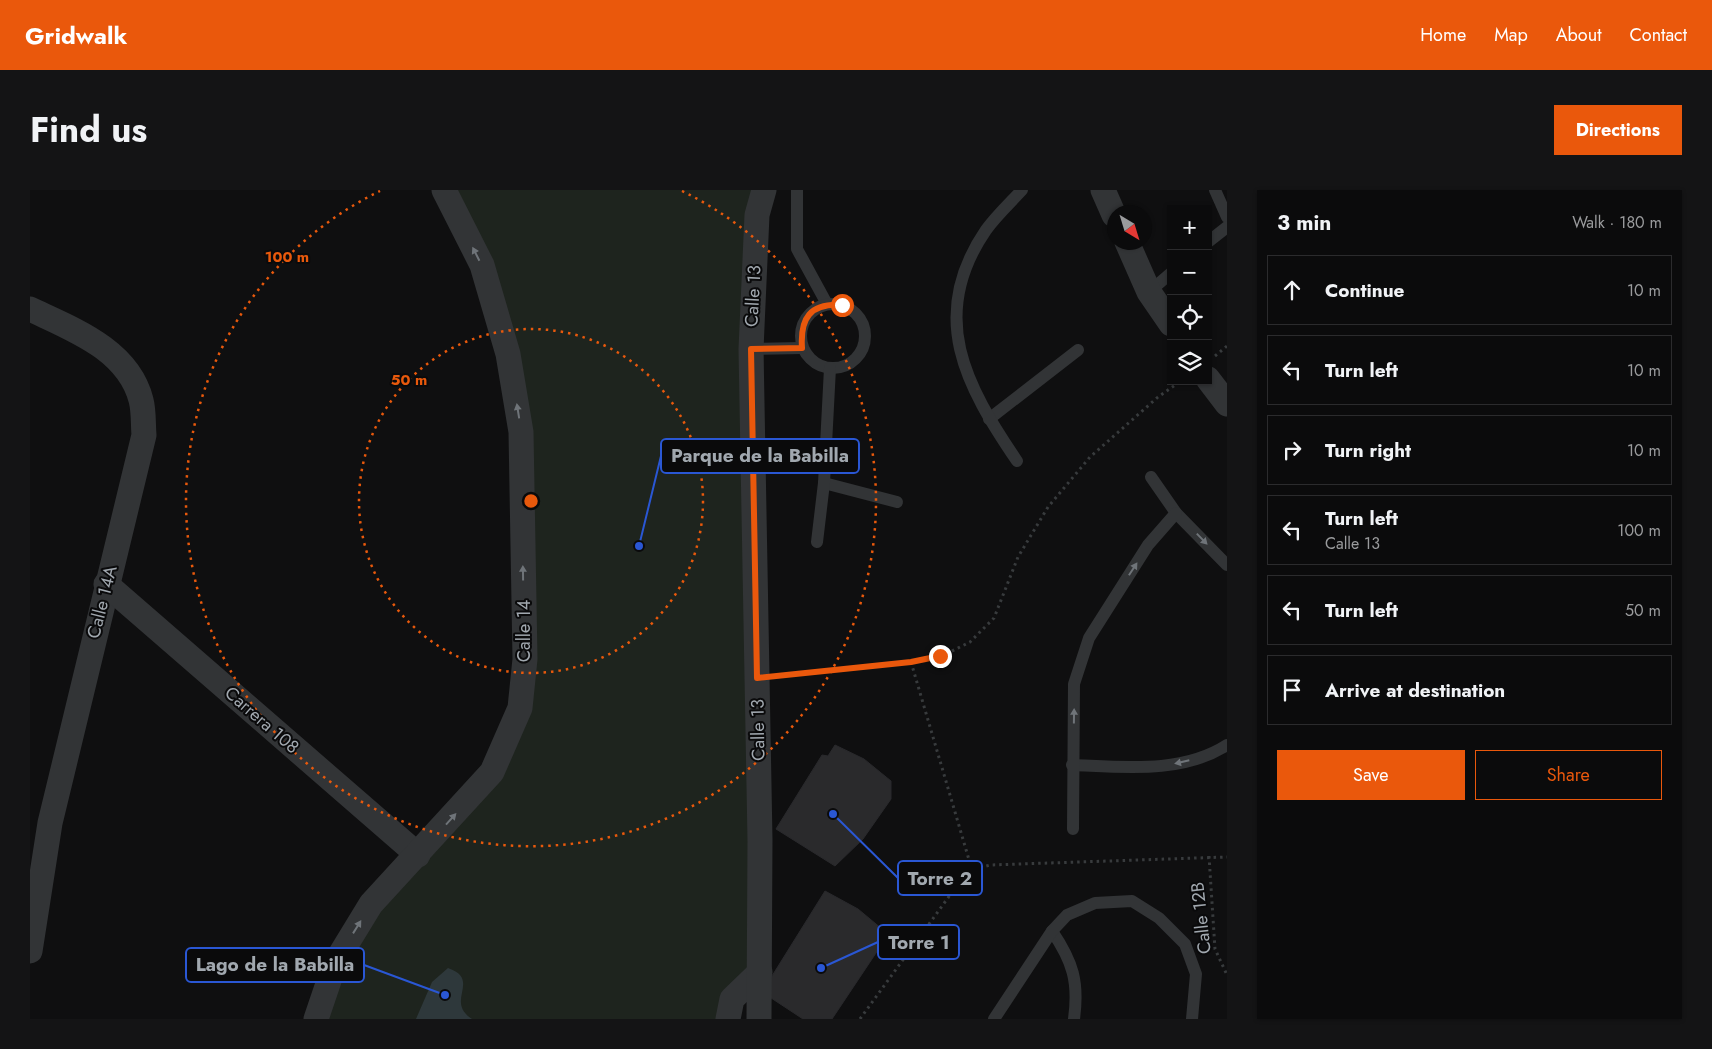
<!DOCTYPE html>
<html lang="en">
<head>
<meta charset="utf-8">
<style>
	:root { --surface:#0b0b0c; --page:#141415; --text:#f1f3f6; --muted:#9a9b9d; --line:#2b2b2d; --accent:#ea580c }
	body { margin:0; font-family:Jost,sans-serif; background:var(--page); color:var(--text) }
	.controls { position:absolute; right:15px; top:15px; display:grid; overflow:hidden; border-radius:0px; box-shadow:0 1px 4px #0004 }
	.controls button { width:45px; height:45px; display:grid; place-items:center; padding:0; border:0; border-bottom:1px solid var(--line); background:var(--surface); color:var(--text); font:25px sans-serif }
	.compass { position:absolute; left:1077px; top:15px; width:45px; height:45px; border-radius:50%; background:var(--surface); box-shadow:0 1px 4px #0004; rotate:142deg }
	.stop { position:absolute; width:15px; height:15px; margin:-11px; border:4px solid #ea580c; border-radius:50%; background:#fff }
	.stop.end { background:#ea580c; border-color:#fff; box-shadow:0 1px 5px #0008 }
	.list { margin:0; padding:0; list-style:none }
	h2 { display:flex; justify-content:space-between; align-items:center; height:65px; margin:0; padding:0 20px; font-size:21px }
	h2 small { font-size:16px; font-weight:400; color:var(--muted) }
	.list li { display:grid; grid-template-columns:32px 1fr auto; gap:15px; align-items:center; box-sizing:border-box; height:70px; margin:0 10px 10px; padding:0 10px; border:1px solid var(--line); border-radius:0px }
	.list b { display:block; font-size:19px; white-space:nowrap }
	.list p { margin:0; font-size:16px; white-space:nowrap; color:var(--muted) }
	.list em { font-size:16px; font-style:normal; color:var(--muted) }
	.actions { display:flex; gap:10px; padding:15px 20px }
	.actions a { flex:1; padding:11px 0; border:1px solid var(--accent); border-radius:0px; text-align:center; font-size:18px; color:var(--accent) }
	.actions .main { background:var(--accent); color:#fff }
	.icon { flex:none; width:28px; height:28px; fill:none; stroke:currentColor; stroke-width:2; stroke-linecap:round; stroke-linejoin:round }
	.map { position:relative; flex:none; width:1197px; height:829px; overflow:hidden; border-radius:0px }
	header { display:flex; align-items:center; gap:30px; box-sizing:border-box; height:70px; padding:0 25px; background:var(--accent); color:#fff }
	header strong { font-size:24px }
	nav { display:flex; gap:28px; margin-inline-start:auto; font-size:18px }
	.intro { display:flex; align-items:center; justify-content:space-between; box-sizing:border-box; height:120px; padding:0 30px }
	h1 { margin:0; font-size:35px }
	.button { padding:12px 22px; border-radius:0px; background:var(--accent); color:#fff; font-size:18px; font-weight:700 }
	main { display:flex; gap:30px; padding:0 30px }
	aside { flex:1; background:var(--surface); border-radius:0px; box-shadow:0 1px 4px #0004 }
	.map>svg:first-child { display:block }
	.green { fill:#1e241e }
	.water { fill:#2e383b }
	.building { fill:#2a2a2c; stroke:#29292c }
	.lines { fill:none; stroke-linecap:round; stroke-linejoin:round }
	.path { stroke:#383b3d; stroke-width:3; stroke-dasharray:2.5 4; stroke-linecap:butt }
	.service { stroke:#323436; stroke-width:12 }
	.minor { stroke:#323436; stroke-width:25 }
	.oneway { fill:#6f7479 }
	.route { stroke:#ea580c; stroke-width:6 }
	.ring { fill:none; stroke:#e8590c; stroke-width:2.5; stroke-dasharray:2.5 5 }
	.labels { text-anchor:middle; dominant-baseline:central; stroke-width:4; stroke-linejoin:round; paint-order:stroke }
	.street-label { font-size:18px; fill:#a1a8af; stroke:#0a0a0b }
	.centre { fill:#e8590c; stroke:#0a0a0b; stroke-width:2.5 }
	.ring-label { font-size:15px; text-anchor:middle; font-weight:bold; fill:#e8590c; stroke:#0a0a0b; stroke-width:4; stroke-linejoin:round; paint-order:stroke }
	.leader { fill:none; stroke:#2a57d4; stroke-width:2 }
	.callout-dot { fill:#2a57d4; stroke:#0a0a0b; stroke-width:2 }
	.callout { fill:#0a0a0b; stroke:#2a57d4; stroke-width:2 }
	.callout-label { font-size:19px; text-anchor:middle; font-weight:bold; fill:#a1a8af }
</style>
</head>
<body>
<header>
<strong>Gridwalk</strong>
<nav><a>Home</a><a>Map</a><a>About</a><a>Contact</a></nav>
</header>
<div class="intro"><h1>Find us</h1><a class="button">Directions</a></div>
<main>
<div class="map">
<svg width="1197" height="829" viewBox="0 0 1197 829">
	<rect width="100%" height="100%" fill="#0f0f10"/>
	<path class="green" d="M 414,0 L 734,0 L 731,759 L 698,829 L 286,829 L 305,773 L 462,582 L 490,518 L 478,164 Z"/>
	<path class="water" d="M 418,778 C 452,790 414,811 442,829 L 386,829 L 402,792 Z"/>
	<g class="building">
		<path d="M 805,555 L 834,569 L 861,591 L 861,609 L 833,649 L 805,676 L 746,639 L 792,565 L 798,566 Z"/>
		<path d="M 795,701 L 828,719 L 852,739 L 852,754 L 802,829 L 773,829 L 732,802 Z"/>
	</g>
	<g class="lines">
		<g class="path">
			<path d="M 1185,166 L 1197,156"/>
			<path d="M 881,472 L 942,680"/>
			<path d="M 749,486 L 881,472 L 910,467 L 940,452 L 964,428 L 988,367 L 1018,317 L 1060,267 L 1128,207 L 1151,191"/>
			<path d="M 1179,666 L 1185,759 L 1197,785"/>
			<path d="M 830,829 L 928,694 L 942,680 L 960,675 L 1197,667"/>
		</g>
		<g class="service">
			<path d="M 767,0 L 767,59 L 797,114"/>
			<path d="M 1185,0 L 1197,27"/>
			<path d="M 1178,52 L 1197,37"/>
			<path d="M 1119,102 L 1141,83"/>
			<circle cx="803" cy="146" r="32"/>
			<path d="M 721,159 L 772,158"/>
			<path d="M 959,229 L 1048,160"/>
			<path d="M 987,271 C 936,196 897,126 956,40 C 966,26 980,13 992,0"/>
			<path d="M 1121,287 L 1146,323 L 1197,375"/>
			<path d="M 794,293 L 867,312"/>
			<path d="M 787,352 L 794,293 L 800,178"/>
			<path d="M 1042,575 C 1094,577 1152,584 1197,555"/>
			<path d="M 1043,639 L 1044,494 L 1059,448 L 1118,355 L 1146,323"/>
			<path d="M 1022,741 C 1043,772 1049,792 1044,829"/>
			<path d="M 964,829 L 1022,741 L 1037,725 L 1065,713 L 1102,711 L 1129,728 L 1155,754 L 1166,784 L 1162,829"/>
		</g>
		<g class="minor">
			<path d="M 1073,0 L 1084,25"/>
			<path d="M 1097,52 L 1119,102 L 1141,134"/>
			<path d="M 0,119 C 42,139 98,159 111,210 C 114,221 113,234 114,245 L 20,633 L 0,761"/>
			<path d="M 1178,189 L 1197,214"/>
			<path d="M 76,394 L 388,665"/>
			<path d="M 286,829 L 305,773 L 341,714 L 462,582 L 490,518 L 495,469 L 491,242 L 478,164 L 452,75 L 414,0"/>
			<path d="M 698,829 L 702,809 L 730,782"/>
			<path d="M 729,829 L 730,650 L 721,159 L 727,25 L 734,0"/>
		</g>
	</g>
	<defs><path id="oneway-solid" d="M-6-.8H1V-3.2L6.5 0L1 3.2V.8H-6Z" transform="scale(1.25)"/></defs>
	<g class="oneway">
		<use href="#oneway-solid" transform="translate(446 64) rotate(-117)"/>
		<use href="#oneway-solid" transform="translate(488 221) rotate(-99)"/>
		<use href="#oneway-solid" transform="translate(1172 349) rotate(46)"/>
		<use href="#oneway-solid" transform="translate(1103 379) rotate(-57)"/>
		<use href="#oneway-solid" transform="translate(493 383) rotate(-91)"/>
		<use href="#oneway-solid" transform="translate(1044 526) rotate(-89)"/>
		<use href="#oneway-solid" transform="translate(1152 572) rotate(167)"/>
		<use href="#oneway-solid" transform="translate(421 629) rotate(-48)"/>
		<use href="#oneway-solid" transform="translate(327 737) rotate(-58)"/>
	</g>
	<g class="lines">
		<path class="route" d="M 812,115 C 780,113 770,128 772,158 L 721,159 L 727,488 L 881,472 L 910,466"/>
	</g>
	<g class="ring">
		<circle cx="501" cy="311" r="172"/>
		<path d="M652 1A345 345 0 1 1 350 1"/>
	</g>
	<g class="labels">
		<g class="street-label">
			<text transform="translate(723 106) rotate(-87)">Calle 13</text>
			<text transform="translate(72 412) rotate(-76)">Calle 14A</text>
			<text transform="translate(494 441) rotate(-90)">Calle 14</text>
			<text transform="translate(232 530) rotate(41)">Carrera 108</text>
			<text transform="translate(728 540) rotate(-91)">Calle 13</text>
			<text transform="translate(1171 728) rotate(-96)">Calle 12B</text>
		</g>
	</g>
	<circle cx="501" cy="311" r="8" class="centre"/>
	<g class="ring-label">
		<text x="257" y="72">100 m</text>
		<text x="379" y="195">50 m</text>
	</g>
	<path class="leader" d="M609 356L631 266M803 624L868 688M791 778L848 752M415 805L334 775"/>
	<g class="callout-dot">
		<circle cx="609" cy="356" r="5"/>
		<circle cx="803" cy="624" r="5"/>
		<circle cx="791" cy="778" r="5"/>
		<circle cx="415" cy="805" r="5"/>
	</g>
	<g class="callout">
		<rect x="631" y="249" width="198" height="34" rx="5"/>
		<rect x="868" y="671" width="84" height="34" rx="5"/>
		<rect x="848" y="735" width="81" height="34" rx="5"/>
		<rect x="156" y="758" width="178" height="34" rx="5"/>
	</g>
	<g class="callout-label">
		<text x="730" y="272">Parque de la Babilla</text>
		<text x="910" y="695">Torre 2</text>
		<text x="889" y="759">Torre 1</text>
		<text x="245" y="781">Lago de la Babilla</text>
	</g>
</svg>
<div class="controls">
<button>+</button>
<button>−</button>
<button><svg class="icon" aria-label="locate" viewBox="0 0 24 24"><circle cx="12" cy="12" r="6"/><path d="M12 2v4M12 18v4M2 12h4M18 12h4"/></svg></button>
<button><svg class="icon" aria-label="layers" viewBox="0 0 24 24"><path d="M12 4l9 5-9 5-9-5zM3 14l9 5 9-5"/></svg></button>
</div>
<svg class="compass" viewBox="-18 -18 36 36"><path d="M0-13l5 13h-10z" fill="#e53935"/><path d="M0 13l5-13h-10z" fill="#9a9b9d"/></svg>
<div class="stop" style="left:812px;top:115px"></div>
<div class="stop end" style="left:910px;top:466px"></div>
</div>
<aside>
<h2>3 min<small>Walk · 180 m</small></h2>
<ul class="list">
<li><svg class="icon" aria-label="ahead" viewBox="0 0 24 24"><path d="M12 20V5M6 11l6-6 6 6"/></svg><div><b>Continue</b></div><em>10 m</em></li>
<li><svg class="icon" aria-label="left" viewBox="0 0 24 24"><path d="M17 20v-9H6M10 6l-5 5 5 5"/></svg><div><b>Turn left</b></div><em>10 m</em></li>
<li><svg class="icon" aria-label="right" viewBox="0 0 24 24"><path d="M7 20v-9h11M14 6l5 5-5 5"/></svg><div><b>Turn right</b></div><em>10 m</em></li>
<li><svg class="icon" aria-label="left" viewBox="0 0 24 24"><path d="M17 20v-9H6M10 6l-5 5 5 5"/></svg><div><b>Turn left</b><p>Calle 13</p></div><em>100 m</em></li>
<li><svg class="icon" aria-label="left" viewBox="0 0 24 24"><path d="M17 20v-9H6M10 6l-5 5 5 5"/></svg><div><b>Turn left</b></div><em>50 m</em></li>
<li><svg class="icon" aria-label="arrive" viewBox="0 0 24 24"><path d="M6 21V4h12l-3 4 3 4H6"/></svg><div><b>Arrive at destination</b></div></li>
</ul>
<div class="actions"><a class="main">Save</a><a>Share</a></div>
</aside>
</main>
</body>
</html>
